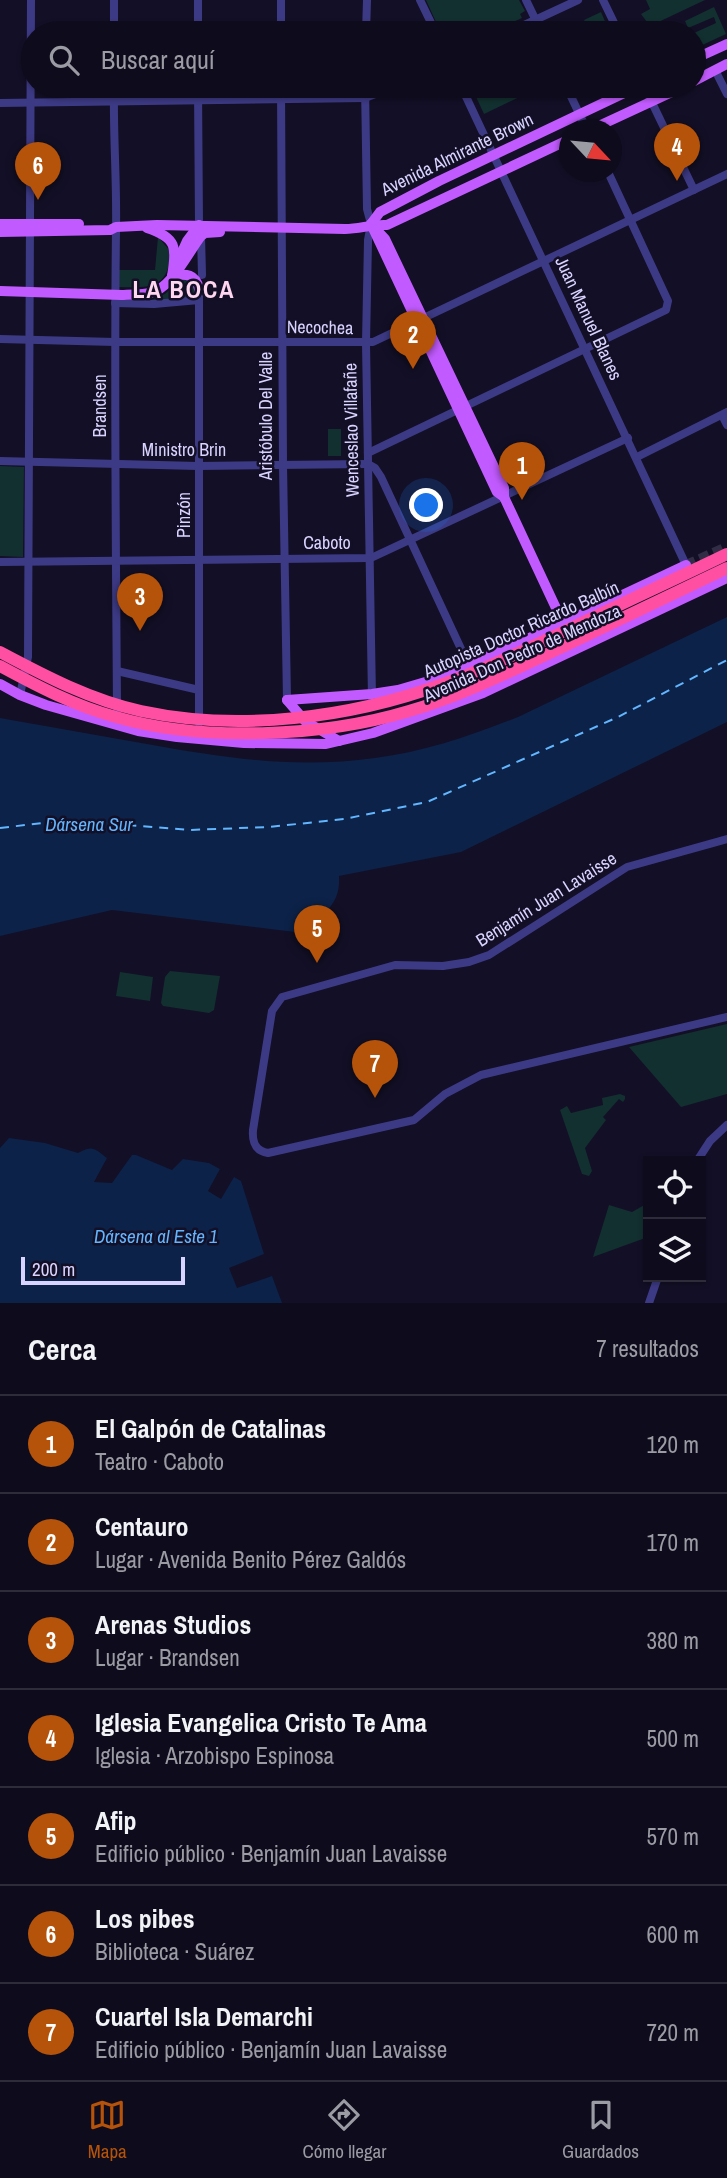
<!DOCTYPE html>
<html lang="es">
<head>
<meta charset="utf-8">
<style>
	:root { --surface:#0e0b1c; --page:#171425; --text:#f1f3f6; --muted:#9b9ba3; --line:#2e2b3b; --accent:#b45309 }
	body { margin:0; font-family:"Archivo Narrow",sans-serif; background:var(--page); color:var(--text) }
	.controls { position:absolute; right:21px; bottom:21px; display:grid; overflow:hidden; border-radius:0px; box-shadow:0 2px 5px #0004 }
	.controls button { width:63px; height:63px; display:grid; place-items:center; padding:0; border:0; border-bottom:2px solid var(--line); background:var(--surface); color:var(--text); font:35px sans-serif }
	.compass { position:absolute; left:559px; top:119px; width:63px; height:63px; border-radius:50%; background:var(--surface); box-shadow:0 2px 5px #0004; rotate:116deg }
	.scale { position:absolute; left:21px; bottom:18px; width:164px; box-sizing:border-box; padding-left:7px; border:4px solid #d9d4ff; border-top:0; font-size:19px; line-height:24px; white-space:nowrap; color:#d9d4ff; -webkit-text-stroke:5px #130f26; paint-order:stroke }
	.you { position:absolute; left:427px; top:506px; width:24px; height:24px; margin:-18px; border:5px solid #fff; border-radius:50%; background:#1a73e8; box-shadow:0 0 0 10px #1a73e833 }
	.badge { display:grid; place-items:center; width:46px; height:46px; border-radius:50%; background:var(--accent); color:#fff; font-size:23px; font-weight:700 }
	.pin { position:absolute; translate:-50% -58px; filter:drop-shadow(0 2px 4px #0008) }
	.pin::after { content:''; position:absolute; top:37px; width:24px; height:21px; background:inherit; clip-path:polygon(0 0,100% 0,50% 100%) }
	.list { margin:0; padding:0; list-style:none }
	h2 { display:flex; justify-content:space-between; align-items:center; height:91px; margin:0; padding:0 28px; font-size:30px }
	h2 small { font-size:23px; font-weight:400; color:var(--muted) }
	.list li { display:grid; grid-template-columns:46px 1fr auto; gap:21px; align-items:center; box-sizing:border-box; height:98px; padding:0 28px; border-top:2px solid var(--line) }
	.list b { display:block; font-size:26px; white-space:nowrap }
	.list p { margin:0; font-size:23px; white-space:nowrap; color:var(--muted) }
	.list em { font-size:23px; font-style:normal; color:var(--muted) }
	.icon { flex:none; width:38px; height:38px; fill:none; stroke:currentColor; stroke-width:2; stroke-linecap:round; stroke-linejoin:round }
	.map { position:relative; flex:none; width:727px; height:1303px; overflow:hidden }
	.search { position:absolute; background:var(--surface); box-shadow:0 2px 5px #0004; left:21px; right:21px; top:21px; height:77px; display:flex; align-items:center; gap:18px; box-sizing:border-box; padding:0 24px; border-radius:38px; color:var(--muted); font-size:26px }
	.sheet { height:777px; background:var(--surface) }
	nav { display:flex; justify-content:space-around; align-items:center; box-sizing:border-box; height:98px; border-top:2px solid var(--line); background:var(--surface); font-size:19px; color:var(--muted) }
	nav a { display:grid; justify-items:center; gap:4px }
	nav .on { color:var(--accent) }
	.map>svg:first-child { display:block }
	.green { fill:#12302f }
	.water { fill:#0c2248 }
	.pier { fill:#130f26 }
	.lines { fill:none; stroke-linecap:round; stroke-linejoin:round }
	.ferry { stroke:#62b6ff; stroke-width:2; stroke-dasharray:9 7; stroke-linecap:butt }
	.major-tunnel { stroke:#312d47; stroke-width:10; stroke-dasharray:10 5; stroke-linecap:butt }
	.minor { stroke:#3d3a85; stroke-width:8 }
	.major { stroke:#c25bff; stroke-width:10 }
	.major-bridge { stroke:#c25bff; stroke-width:10 }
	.highway-bridge { stroke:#ff4fa3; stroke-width:12 }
	.labels { text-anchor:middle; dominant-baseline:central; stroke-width:5; stroke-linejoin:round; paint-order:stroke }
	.street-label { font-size:18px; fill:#d9d4ff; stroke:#130f26 }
	.water-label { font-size:19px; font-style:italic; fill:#62b6ff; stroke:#130f26 }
	.district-label { font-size:24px; font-weight:bold; letter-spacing:2px; fill:#ffd6f0; stroke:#130f26 }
</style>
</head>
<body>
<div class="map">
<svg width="727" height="1303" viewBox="0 0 727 1303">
	<rect width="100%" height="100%" fill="#130f26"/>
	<g class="green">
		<path d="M 426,0 L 519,0 L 525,11 L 520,14 L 522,18 L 489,33 L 441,33 Z"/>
		<path d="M 646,0 L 705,0 L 650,26 L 641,14 L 650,9 Z"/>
		<path d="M 714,7 L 726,34 L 698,47 L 694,33 L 716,23 L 714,17 L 688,28 L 685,21 Z"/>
		<path d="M 601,12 L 610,33 L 591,33 L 584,20 Z"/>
		<path d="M 471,86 L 542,86 L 484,114 Z"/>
		<path d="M 158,237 L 171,252 C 168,289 150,288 118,287 L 118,270 L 155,270 Z"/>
		<path d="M 183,277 L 195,283 L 195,297 L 149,301 L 165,294 Z"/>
		<rect x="328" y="429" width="13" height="27"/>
		<path d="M 0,466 L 24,467 L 23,557 L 0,556 Z"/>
		<path d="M 170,971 L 220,976 L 214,1010 L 209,1013 L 163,1006 L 161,1003 L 165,977 Z"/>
		<path d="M 120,972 L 153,977 L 150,1001 L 116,996 Z"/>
		<path d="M 727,1024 L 727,1094 L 681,1107 L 629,1047 Z"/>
		<path d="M 620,1094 L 625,1096 L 625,1099 L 623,1102 L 619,1099 L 603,1117 L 606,1120 L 585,1148 L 592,1171 L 589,1176 L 582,1174 L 560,1110 L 567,1106 L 571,1113 L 603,1105 L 602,1098 Z"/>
		<path d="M 648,1203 L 648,1237 L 593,1257 L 609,1205 L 632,1212 Z"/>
	</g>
	<g class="water">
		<path d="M 727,617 L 727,722 L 461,852 L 339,876 C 341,906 322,914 303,933 L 112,910 L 0,936 L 0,718 C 49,727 98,735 147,744 C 226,758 294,769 375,758 C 425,752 472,735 518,717 Z"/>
		<path d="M 9,1138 L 45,1143 L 78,1153 C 93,1145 94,1148 107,1158 L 94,1182 L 112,1183 L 132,1155 L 136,1155 L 172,1170 L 183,1159 L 209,1163 L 241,1181 L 264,1254 L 229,1268 L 237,1288 L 272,1276 L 282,1303 L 0,1303 L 0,1148 Z"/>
	</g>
	<path class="pier" d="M 220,1169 L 234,1177 L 221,1199 L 208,1191 Z"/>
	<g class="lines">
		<path class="ferry" d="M 0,828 L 68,820 L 189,830 L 269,827 L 344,819 L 427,802 L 618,717 L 727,660"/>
		<path class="major-tunnel" d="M 686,565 L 727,547"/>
		<g class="minor">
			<path d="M 198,0 L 198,33"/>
			<path d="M 281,0 L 281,33"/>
			<path d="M 420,0 L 436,33"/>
			<path d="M 526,0 L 542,33"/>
			<path d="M 603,0 L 619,33"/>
			<path d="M 114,33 L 114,0"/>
			<path d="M 366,33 L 367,0"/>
			<path d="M 507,33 L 578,0"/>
			<path d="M 715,70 L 727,94"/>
			<path d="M 114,86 C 113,134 117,182 116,230 C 114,389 116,549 117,709"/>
			<path d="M 198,86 L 199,225"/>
			<path d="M 281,86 L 283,465 L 287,700"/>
			<path d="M 365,86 L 367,209 L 371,224 L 368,240 L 366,343 L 372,698"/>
			<path d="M 461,86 L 686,565"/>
			<path d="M 566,86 L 587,130"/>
			<path d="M 644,86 L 694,190"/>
			<path d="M 0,103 L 365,98 L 396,86"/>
			<path d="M 201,236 L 202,275"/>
			<path d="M 199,289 L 199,723"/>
			<path d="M 115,303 L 154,304 L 199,300"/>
			<path d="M 0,339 L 115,342 L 373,342 L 727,174"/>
			<path d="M 722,415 L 727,425"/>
			<path d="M 368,453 L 666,310 L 668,301 L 608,172"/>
			<path d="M 637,457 L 727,412"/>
			<path d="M 0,461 L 198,466 L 368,464"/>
			<path d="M 368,464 L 375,468 L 381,477 L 469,666"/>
			<path d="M 0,562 L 371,558 L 628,438"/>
			<path d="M 117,671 L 199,690"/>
			<path d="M 20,695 L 28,657 L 31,0"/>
			<path d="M 727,839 L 627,867 L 489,955 L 469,962 L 443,966 L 395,965 L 282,997 L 272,1011 L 253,1130 C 252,1143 256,1151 268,1153 L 414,1120 L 445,1094 L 481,1075 L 727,1017"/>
			<path d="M 697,1161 L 710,1141 L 727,1125"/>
			<path d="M 649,1303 L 658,1277"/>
		</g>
		<g class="major">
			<path d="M 694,59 L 727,44"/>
			<path d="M 694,81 L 727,64"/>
			<path d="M 590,130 L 685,86"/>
			<path d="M 0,224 L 79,224"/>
			<path d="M 371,224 L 385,239 L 504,488 L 504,497 L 563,623"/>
			<path d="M 371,224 L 380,212 L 439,181 L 639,86"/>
			<path d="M 372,226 L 497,492 L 504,497"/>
			<path d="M 147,228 C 177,238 177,247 172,276"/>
			<path d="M 0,232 L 110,230 L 116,227 L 157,225 L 345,229 C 360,229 372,224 387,225 L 570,139"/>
			<path d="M 177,263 L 187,241 L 199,225"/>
			<path d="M 172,276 C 186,273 196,274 199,289"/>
			<path d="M 122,295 C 131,294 141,295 150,293 C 171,289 188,253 201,236 L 205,233 L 220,232"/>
			<path d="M 0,684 L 20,695 L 46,705 L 138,731 L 177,737 L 244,743 L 326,744 L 373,733 L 483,693 L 727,578"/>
			<path d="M 287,700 L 372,694 L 398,690 L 439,678 L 563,623 L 686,565"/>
			<path d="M 287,700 L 305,721 L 339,741"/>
		</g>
		<path class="major-bridge" d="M 0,291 L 122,295"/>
		<g class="highway-bridge">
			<path d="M 0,652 C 45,676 91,700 141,711 C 239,732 350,718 443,684 C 491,667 537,644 584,622 C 631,599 680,577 727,554"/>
			<path d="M 0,666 C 37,686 75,706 116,717 C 202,742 323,737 409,711 C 461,696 511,671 560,648 C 616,621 671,595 727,568"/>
		</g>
	</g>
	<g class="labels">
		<g class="street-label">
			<text transform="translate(457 154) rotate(-26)">Avenida Almirante Brown</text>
			<text transform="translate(589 318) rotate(65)">Juan Manuel Blanes</text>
			<text transform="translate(320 327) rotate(1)">Necochea</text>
			<text transform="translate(99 406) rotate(-90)">Brandsen</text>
			<text transform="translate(265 416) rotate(-90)">Aristóbulo Del Valle</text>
			<text transform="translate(351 430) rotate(-91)">Wenceslao Villafañe</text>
			<text x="184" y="449">Ministro Brin</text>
			<text transform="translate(183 515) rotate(-90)">Pinzón</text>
			<text x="327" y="542">Caboto</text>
			<text transform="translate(521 629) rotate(-24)">Autopista Doctor Ricardo Balbín</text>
			<text transform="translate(522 653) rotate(-24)">Avenida Don Pedro de Mendoza</text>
			<text transform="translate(546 899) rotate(-32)">Benjamín Juan Lavaisse</text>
		</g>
		<g class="water-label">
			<text x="89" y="824">Dársena Sur</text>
			<text x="156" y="1236">Dársena al Este 1</text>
		</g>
		<g class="district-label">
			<text x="184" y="289">LA BOCA</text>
		</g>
	</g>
</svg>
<div class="controls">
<button><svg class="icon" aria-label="locate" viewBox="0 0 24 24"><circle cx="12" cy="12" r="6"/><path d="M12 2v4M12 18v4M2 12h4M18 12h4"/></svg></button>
<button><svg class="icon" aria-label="layers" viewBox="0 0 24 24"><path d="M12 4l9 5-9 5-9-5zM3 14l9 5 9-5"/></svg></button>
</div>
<svg class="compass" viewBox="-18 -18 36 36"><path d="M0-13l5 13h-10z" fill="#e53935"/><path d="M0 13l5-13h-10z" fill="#9b9ba3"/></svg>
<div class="scale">200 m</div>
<div class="you"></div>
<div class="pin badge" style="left:522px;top:500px">1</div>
<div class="pin badge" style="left:413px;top:369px">2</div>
<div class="pin badge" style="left:140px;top:631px">3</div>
<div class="pin badge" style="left:677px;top:181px">4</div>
<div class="pin badge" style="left:317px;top:963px">5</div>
<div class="pin badge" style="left:38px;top:200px">6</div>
<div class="pin badge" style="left:375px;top:1098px">7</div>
<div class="search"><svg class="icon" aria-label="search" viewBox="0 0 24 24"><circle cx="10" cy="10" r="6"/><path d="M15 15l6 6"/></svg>Buscar aquí</div>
</div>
<section class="sheet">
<h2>Cerca<small>7 resultados</small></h2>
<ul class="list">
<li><span class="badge">1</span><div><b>El Galpón de Catalinas</b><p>Teatro · Caboto</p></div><em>120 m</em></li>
<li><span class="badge">2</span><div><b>Centauro</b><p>Lugar · Avenida Benito Pérez Galdós</p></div><em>170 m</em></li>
<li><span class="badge">3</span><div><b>Arenas Studios</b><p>Lugar · Brandsen</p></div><em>380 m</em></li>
<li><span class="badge">4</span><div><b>Iglesia Evangelica Cristo Te Ama</b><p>Iglesia · Arzobispo Espinosa</p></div><em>500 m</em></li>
<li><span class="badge">5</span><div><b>Afip</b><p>Edificio público · Benjamín Juan Lavaisse</p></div><em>570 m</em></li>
<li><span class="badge">6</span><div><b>Los pibes</b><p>Biblioteca · Suárez</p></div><em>600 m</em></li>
<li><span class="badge">7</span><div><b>Cuartel Isla Demarchi</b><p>Edificio público · Benjamín Juan Lavaisse</p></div><em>720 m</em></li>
</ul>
</section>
<nav>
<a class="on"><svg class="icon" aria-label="map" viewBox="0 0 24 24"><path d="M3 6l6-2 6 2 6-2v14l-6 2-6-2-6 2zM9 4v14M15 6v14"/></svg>Mapa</a>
<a><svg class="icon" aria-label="directions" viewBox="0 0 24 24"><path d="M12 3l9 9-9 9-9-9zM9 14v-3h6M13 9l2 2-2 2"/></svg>Cómo llegar</a>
<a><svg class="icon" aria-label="saved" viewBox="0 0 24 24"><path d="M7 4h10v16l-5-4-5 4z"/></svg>Guardados</a>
</nav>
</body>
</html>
